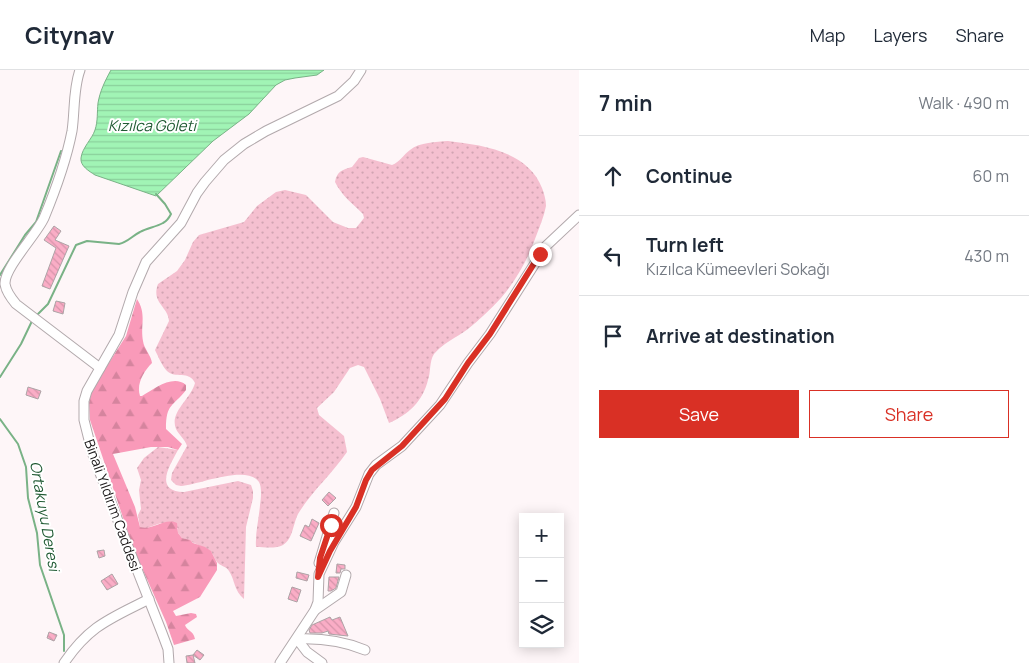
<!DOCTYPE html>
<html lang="en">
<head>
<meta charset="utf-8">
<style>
	:root { --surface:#fff; --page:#f2f2f3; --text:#1f2937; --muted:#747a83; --line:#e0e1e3; --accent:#d93025 }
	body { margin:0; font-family:Manrope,sans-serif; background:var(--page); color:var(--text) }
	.controls { position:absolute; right:15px; bottom:15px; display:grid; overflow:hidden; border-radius:0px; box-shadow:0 2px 12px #0003 }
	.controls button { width:45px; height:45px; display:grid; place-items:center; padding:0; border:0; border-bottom:1px solid var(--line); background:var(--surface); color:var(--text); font:25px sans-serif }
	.stop { position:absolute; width:15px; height:15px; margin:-11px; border:4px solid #d93025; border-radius:50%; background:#fff }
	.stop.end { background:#d93025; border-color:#fff; box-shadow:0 1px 5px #0008 }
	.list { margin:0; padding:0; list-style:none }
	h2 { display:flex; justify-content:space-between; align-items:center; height:65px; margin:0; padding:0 20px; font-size:21px }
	h2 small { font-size:16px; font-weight:400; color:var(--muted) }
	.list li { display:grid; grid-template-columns:32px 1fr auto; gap:15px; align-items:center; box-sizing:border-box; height:80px; padding:0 20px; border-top:1px solid var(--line) }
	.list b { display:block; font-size:19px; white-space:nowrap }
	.list p { margin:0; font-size:16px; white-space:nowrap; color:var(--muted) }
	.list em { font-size:16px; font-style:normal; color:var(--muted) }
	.actions { display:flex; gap:10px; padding:15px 20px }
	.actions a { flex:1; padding:11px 0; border:1px solid var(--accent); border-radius:0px; text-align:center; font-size:18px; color:var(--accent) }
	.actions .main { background:var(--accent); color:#fff }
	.icon { flex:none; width:28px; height:28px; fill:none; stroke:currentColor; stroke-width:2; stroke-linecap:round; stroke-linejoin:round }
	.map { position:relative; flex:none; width:579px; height:593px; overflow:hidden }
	header { display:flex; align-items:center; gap:30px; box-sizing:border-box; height:70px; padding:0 25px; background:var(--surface); border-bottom:1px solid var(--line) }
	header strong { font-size:24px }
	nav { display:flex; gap:28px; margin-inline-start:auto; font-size:18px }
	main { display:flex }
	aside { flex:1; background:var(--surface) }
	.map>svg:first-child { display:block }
	.grass { fill:url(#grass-dots) }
	.forest { fill:url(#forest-firs) }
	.water { fill:url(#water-rules); stroke:#79b286 }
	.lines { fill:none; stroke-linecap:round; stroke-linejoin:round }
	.stream { stroke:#79b286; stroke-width:2 }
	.building { fill:url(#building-back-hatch); stroke:#ada3a6 }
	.minor-casing { stroke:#b2a9ac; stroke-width:11 }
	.minor { stroke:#fff; stroke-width:9 }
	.route { stroke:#d93025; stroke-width:6 }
	.labels { text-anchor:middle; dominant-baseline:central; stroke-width:4; stroke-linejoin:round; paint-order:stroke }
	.street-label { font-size:14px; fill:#1b1819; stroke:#fff }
	.water-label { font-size:15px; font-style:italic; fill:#205a33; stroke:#fff }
</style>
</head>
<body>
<header>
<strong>Citynav</strong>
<nav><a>Map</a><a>Layers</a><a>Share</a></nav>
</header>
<main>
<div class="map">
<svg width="579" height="593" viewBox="0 0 579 593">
	<defs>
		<pattern id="grass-dots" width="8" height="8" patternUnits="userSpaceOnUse" patternTransform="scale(1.25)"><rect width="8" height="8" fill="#f5c0d0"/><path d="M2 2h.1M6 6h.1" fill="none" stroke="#d1a4b2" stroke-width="1.8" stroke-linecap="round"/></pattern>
		<pattern id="forest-firs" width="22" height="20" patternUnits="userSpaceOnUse" patternTransform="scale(1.25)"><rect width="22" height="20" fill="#f99ab9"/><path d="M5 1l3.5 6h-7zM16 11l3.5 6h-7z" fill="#d5849e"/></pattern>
		<pattern id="water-rules" width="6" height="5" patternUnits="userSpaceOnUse" patternTransform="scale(1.25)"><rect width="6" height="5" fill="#a1f4b5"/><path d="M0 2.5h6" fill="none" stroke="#8ad09b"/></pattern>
		<pattern id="building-back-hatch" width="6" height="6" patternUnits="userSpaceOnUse" patternTransform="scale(1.25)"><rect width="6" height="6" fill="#faadc6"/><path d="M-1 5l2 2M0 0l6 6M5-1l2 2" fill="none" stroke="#d694aa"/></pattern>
	</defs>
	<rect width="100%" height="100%" fill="#fef6f8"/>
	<g class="grass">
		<path d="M 448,71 C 482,75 528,81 542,118 C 544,123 546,130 546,136 C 544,147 539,158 535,169 C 528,189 515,212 501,228 C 491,239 479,250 468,259 C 457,267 442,274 434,284 C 429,292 431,302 428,310 C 423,331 408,345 389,353 L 380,329 L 364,297 L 358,295 L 350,298 L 334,322 L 317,338 L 319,345 L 344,366 L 347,382 C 332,404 312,421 298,444 C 293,454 293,469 283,475 C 276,479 264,477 256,477 C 255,463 259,449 260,435 C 261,429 262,417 259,412 C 247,394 198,415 181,416 L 176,415 L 171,410 L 172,403 L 187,376 C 185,369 179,365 176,359 C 169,342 191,329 195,313 C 189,300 175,309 167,301 C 162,296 158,286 155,280 L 169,251 C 168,236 151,233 158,214 L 177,201 L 185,190 L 193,172 L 199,165 L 244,152 L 257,136 L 276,122 L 285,120 L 306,125 L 333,152 L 348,158 L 356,158 L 364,148 L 363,144 C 352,133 342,126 335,112 C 337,101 342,100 352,97 L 359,88 L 363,87 L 392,95 C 400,92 403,85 410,80 C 420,72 436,72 448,71 Z"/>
		<path d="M 158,377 L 178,380 C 170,395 153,421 184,422 L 238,411 L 251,415 L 253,421 L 253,428 L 246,457 L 244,529 C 234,521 235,510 229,501 C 226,496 220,496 217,492 C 214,489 214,485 211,482 C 209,480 185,468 182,468 L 178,463 L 178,458 L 161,453 L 144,459 L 140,457 L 138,445 L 141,439 L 139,420 L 141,410 L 137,398 L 144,388 Z"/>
	</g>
	<path class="forest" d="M 137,229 C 147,245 140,254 143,271 C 144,279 151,285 152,293 C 144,301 136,314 140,326 L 142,326 C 154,319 173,304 186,315 L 186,320 C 173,337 166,333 166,359 L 182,374 L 178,380 L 168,377 L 151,377 L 113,384 L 135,437 L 140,457 C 153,461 164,447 177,453 L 178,463 L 182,468 L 190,470 L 193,473 L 205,477 L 211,481 L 217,493 L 217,500 L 200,527 L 173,541 L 176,546 L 191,543 L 196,544 L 197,547 L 185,555 C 187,561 193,560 195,569 L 174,575 L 166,552 L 134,480 L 90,350 L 89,333 L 91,321 L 126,266 Z"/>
	<path class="water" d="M 111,0 L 324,0 L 317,5 L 295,8 L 285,10 L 276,15 L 249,44 L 213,71 L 156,126 L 95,105 C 89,101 80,96 81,88 C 82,78 92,69 95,60 C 98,51 97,42 98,33 C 100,21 105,11 111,0 Z"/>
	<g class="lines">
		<g class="stream">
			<path d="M 0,205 L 25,165 L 36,152 L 61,81"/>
			<path d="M 38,244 L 48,234 L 76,175 L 87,171 L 119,174 C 128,172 132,166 140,162 C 147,158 156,157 163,153 C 167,151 169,148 171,144 L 165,134 L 156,124"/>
			<path d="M 0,307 L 21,274 L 32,251"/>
			<path d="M 0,349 L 18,374 L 26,397 L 28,428 L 37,463 L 40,495 L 64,565 L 64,581"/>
		</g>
	</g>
	<g class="building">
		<path d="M 54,156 L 61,161 L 55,170 L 69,176 L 50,219 L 42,216 L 56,178 L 44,170 Z"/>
		<path d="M 56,231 L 65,233 L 63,244 L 53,241 Z"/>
		<path d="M 28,317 L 41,321 L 38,329 L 26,325 Z"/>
		<path d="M 329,422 L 336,428 L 328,436 L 322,430 Z"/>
		<path d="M 312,449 L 319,453 L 311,471 L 300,466 L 305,455 L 309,457 Z"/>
		<path d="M 104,480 L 105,486 L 99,488 L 97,481 Z"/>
		<path d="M 337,494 L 345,495 L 345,499 L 341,499 L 340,503 L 336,503 Z"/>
		<path d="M 297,502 L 309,505 L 307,511 L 296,508 Z"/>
		<path d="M 112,504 L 118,514 L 107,520 L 101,511 Z"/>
		<path d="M 329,507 L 339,507 L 336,518 L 331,521 L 328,521 Z"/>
		<path d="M 292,517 L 301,520 L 297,532 L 288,529 Z"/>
		<path d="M 330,547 L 332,550 L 340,547 L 348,566 L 329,564 L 328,561 L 322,563 L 310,563 L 309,560 L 312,555 Z"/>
		<path d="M 49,562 L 57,565 L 54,571 L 47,568 Z"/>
		<path d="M 197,580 L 204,585 L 200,590 L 193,585 Z"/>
		<path d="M 193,585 L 195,593 L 187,593 L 186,586 Z"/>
	</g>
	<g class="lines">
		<g class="minor-casing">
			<g id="minor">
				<path d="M 80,0 C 73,19 75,41 72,61 C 66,92 56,119 44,148 C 37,164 4,198 5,214 C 6,221 11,228 16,234 L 100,298"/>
				<path d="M 319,493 L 334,443"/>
				<path d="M 315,540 L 341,522 L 346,505"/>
				<path d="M 297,569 C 320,568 343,571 365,580"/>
				<path d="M 297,569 L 307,582 L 322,593"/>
				<path d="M 64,593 C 90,555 110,549 149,529"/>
				<path d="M 169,593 L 168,579 L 162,563 L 123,464 L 92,382 L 84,350 L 84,331 L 87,321 L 119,265 L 133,222 L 146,192 L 181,153 L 197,123 L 205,112 L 224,90 L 244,74 L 266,61 L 338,26 L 354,11 L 361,0"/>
				<path d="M 280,593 L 315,540 L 318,532 L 319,504 L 334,472 L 356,437 L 369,404 L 376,395 L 402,376 L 440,335 L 468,293 L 490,264 L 546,176 L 579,145"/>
			</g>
		</g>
		<use href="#minor" class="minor"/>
	</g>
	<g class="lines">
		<path class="route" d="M 331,455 L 320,488 L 318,507 L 330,481 L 356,437 L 366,410 L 372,400 L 402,376 L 445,329 L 468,293 L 490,264 L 540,184"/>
	</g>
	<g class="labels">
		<g class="street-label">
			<text transform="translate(113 435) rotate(70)">Binali Yıldırım Caddesi</text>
		</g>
		<g class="water-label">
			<text x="152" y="55">Kızılca Göleti</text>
			<text transform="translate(45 446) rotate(80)">Ortakuyu Deresi</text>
		</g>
	</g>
</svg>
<div class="controls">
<button>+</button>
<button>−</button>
<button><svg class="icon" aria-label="layers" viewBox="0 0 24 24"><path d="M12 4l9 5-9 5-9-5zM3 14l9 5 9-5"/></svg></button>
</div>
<div class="stop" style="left:331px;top:455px"></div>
<div class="stop end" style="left:540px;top:184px"></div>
</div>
<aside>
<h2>7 min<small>Walk · 490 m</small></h2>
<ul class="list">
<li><svg class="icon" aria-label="ahead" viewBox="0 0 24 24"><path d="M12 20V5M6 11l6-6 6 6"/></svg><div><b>Continue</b></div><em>60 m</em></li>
<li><svg class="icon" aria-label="left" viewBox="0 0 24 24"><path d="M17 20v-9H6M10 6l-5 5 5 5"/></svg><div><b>Turn left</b><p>Kızılca Kümeevleri Sokağı</p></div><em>430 m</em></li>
<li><svg class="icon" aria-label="arrive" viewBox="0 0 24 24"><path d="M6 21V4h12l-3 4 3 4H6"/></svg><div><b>Arrive at destination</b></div></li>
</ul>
<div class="actions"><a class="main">Save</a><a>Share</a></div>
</aside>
</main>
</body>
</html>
